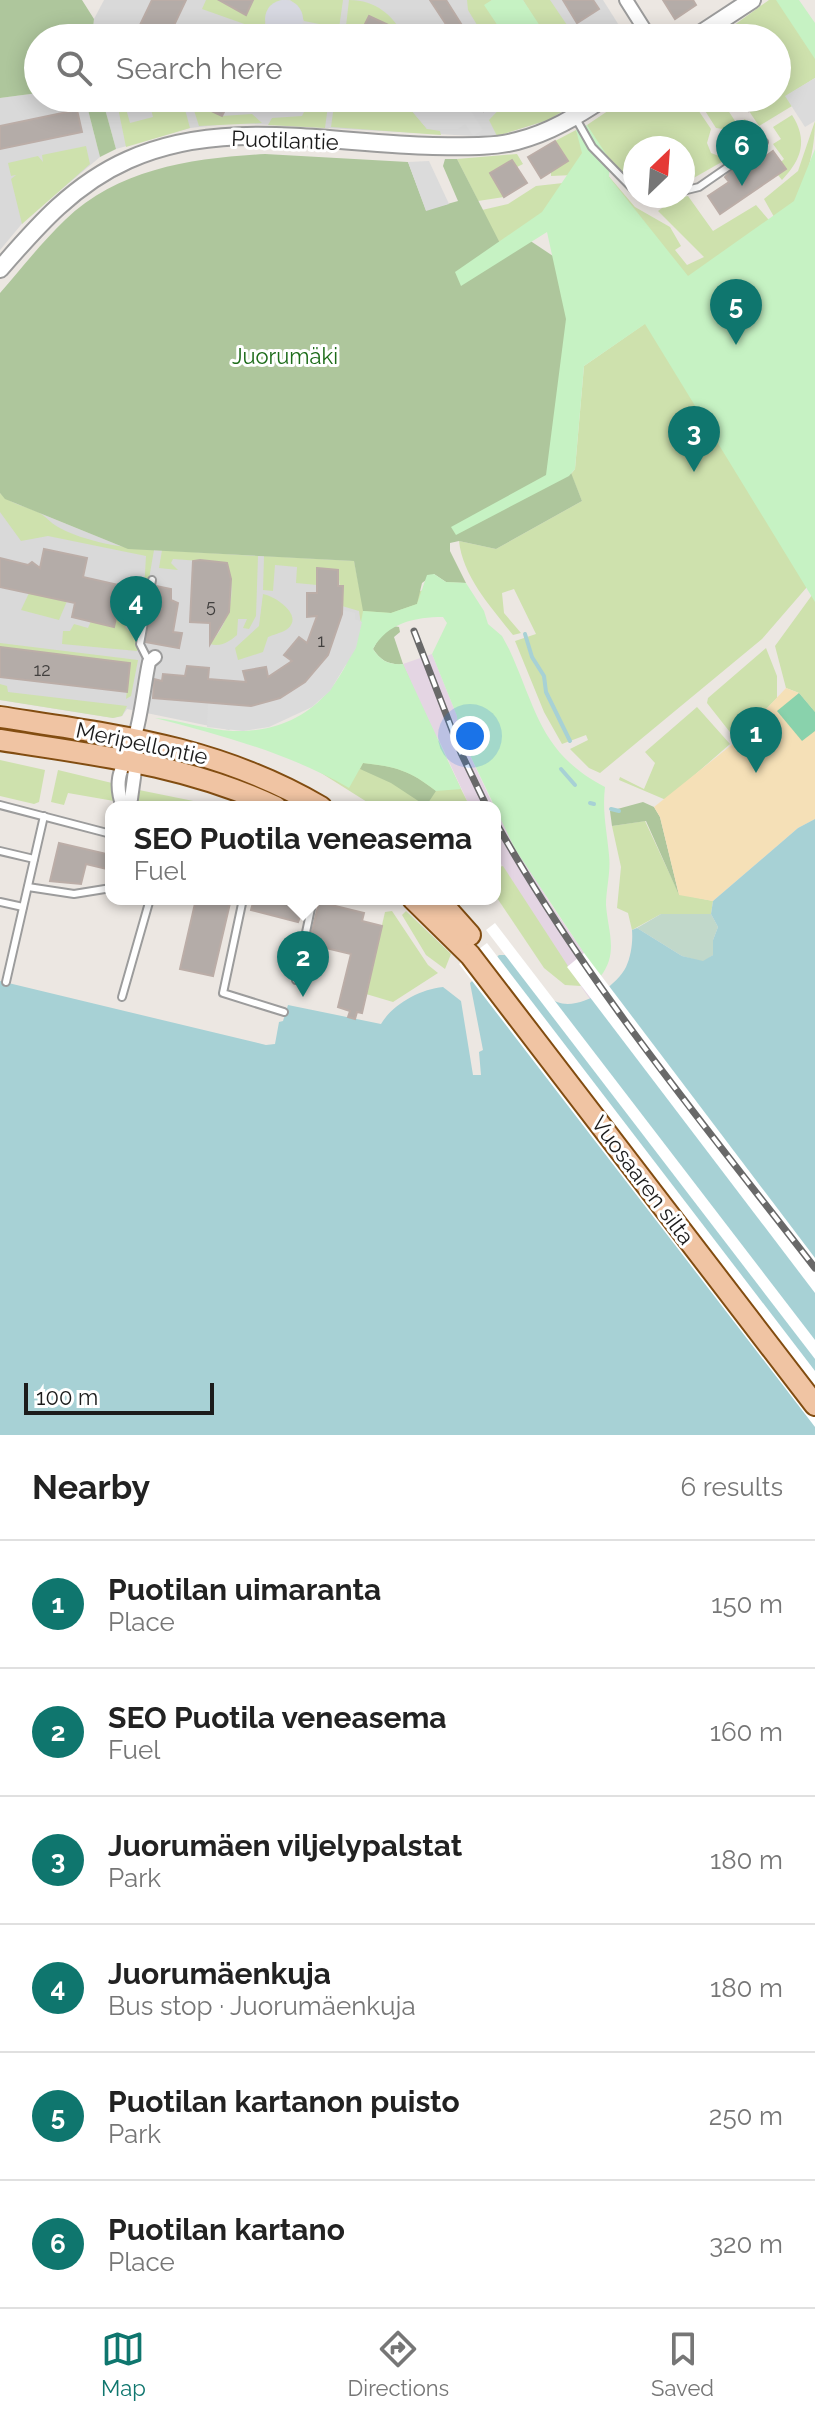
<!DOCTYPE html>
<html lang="en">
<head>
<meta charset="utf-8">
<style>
	:root { --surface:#fff; --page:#f2f2f2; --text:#222; --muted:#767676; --line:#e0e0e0; --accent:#0f766e }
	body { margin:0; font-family:Raleway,sans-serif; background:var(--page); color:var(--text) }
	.compass { position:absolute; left:623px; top:136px; width:72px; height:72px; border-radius:50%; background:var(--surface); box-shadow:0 4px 20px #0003; rotate:25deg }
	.scale { position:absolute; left:24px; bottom:20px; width:190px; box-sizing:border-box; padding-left:8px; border:4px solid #1b1b1b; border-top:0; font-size:22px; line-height:28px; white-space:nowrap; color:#1b1b1b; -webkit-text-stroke:6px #fff; paint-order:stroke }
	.you { position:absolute; left:470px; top:736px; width:28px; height:28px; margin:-20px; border:6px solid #fff; border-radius:50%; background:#1a73e8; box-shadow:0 0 0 12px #1a73e833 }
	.badge { display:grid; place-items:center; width:52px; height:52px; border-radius:50%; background:var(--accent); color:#fff; font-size:26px; font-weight:700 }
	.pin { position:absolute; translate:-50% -66px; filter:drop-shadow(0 2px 4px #0008) }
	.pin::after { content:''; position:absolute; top:42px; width:28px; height:24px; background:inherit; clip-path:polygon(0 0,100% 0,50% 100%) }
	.popup { position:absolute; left:105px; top:801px; width:396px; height:104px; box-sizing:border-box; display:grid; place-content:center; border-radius:16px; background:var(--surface); filter:drop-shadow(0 2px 6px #0005); font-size:26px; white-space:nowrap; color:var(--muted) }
	.popup b { font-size:30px; color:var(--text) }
	.popup::after { content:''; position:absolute; left:50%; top:100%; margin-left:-16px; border:16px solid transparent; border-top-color:var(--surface) }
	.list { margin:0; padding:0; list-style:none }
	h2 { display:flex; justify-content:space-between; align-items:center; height:104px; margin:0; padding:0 32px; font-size:34px }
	h2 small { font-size:26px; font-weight:400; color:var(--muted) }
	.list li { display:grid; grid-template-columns:52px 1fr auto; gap:24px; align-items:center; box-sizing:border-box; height:128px; padding:0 32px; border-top:2px solid var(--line) }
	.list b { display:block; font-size:30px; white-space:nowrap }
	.list p { margin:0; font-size:26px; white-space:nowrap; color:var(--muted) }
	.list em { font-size:26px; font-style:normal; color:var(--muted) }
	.icon { flex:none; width:44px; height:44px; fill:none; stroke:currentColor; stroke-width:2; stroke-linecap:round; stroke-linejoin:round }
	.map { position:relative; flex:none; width:815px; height:1435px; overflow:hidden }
	.search { position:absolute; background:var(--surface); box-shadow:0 4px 20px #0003; left:24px; right:24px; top:24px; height:88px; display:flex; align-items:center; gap:20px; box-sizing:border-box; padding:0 28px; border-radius:44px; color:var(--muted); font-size:30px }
	.sheet { height:872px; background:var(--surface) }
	nav { display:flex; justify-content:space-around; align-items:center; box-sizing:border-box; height:112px; border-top:2px solid var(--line); background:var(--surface); font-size:22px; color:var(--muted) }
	nav a { display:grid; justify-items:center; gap:4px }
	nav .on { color:var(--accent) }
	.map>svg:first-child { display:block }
	.residential { fill:#d9d9d9 }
	.industrial { fill:#e4d5e3 }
	.grass { fill:#cee1ad }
	.forest { fill:#aec69c }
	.wetland { fill:#c1d8ca }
	.sand { fill:#f5e0b7 }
	.park { fill:#c6f2c3 }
	.pitch { fill:#89d2ac }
	.parking { fill:#dbdbdb }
	.plaza { fill:#d7d8e1 }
	.water { fill:#a7d1d5 }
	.pier { fill:#fff }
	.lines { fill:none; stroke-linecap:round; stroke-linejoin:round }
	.stream { stroke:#a7d1d5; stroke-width:4 }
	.building { fill:#b4aca8; stroke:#bbada7; stroke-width:2 }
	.service-casing { stroke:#9c9c9c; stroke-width:10 }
	.minor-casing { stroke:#9c9c9c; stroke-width:16 }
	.tertiary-casing { stroke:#9c9c9c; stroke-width:20 }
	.primary-casing { stroke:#824d11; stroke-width:24 }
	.service { stroke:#fff; stroke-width:6 }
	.minor { stroke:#fff; stroke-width:12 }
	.tertiary { stroke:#fff; stroke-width:16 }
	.primary { stroke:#f0c4a3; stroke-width:20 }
	.rail-casing { stroke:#696969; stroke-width:7 }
	.rail { stroke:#fff; stroke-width:4; stroke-dasharray:12; stroke-linecap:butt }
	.labels { text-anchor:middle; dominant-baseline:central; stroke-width:6; stroke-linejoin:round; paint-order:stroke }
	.number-label { font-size:18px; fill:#413f3e }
	.street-label { font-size:22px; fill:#1b1b1b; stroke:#fff }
	.park-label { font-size:22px; fill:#1c6b18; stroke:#fff }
</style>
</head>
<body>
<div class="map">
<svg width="815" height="1435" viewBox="0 0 815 1435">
	<rect width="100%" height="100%" fill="#ece7e2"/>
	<g class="residential">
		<path d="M 104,0 L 603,0 L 627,38 L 92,38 L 94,19 Z"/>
		<path d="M 38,93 L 38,98 L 85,98 L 100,157 L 25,220 L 0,250 L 0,98 Z"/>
		<path d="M 102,98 L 585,98 L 548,120 L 492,137 L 236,123 L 190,128 L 116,149 Z"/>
		<path d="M 0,493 L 5,499 L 128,549 L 354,561 L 363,611 L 350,662 L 229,730 L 127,709 L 122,716 L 113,718 L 0,700 Z"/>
	</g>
	<g class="industrial">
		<path d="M 432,654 L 457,716 L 458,730 L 494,807 L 470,807 L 439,740 L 430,728 L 403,664 Z"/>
		<path d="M 495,810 L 549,902 L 617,1001 L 594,1005 L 530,913 L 495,853 Z"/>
	</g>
	<g class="grass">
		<path d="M 206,0 L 219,0 L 246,15 L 253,0 L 282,0 L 269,7 L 265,25 L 250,26 L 202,9 Z"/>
		<path d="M 290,0 L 343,0 L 339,28 L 304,21 L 297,5 Z"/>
		<path d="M 349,0 C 376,0 393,15 405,38 L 393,38 L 397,29 L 369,16 L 363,28 L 346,26 Z"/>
		<path d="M 467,0 L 492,0 L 485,5 L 506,38 L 485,38 L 468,10 Z"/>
		<path d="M 523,0 L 550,0 L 567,25 L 564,36 L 521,38 L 539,26 Z"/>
		<path d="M 769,0 L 777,0 L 815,54 L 815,78 L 786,96 L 792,106 L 759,126 L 749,111 L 764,101 L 762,98 L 777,98 L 777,38 L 719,36 Z"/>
		<path d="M 116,98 L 123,98 L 130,123 L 153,117 L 148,98 L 182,98 L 190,128 L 126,147 Z"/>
		<path d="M 190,98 L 196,98 L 195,103 L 222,116 L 252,114 L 262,123 L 199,126 Z"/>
		<path d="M 311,98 L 329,98 L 325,128 L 268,125 L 272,118 L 302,116 Z"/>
		<path d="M 335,98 L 401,98 L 427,129 L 440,131 L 441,135 L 331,127 Z"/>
		<path d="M 510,98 L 519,100 L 526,109 L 544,98 L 585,98 L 548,120 L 497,136 L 489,120 Z"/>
		<path d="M 627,98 L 690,98 L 711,129 L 707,143 L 711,153 L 727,159 L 683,184 L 683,148 L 635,148 L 635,181 C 612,170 600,147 587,125 Z"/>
		<path d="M 697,98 L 720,98 L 737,124 L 745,119 L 757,139 L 734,151 L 737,145 L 729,130 L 716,128 Z"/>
		<path d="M 792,115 C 808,140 802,159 782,180 L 778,175 L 785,169 L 781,162 L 784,159 L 773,144 L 781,139 L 773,127 Z"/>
		<path d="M 815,121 C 815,156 803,198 778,224 L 764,199 L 798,171 Z"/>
		<path d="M 576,130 L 585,150 L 573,175 L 551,176 L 551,172 L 568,161 L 555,141 Z"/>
		<path d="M 86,146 L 90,164 L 22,224 L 11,179 L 16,175 L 11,176 L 8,163 L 38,156 L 43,162 L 42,155 Z"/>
		<path d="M 517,154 L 523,164 L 517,167 L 512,160 L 490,173 L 504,197 L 478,201 L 457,159 Z"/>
		<path d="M 606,173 L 635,207 L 670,227 L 681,246 L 675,250 L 687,265 L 704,257 L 658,211 L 674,199 L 688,196 L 713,231 L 756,205 L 774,226 L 668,296 Z"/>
		<path d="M 563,183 L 541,219 L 500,244 L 482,210 L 508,204 L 536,186 Z"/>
		<path d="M 722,270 L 807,587 L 762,639 L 600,773 L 589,768 L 570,749 L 588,740 L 586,735 L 562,744 L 544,712 L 515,641 L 536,634 L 514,589 L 502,593 L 504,613 L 521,633 L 513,635 C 491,607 463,577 459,541 L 496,549 L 582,501 L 571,474 L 575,469 L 584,366 Z"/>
		<path d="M 0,493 C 10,504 25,506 38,512 C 46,516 50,523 58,527 C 85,542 124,548 154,550 L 146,596 L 144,590 L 146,556 L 48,536 L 21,541 L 0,512 Z"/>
		<path d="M 162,550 L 258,556 L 256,616 L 249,629 L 243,628 L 247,619 L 238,619 L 237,635 C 229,642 221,647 210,644 C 230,621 237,593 227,563 L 173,559 L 171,563 L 178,570 L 159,568 Z"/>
		<path d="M 264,556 L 354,561 L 364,611 L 446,582 L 466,583 L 450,608 L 361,624 L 359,611 L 342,606 L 338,570 L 318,568 L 317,585 L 296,583 L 297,567 L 275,565 L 273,591 L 263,590 Z"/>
		<path d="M 815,591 L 815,712 L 799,693 L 786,688 L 775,646 Z"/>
		<path d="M 29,593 L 67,601 L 59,620 L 21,610 Z"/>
		<path d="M 263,594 C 275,596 306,616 286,630 C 283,632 273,635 268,637 L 263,652 L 238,660 L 235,648 L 259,626 Z"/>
		<path d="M 118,608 L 133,611 L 131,621 L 125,627 L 139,640 L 137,651 L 62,644 L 63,631 L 70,631 L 74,624 L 88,628 L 91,621 L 114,626 Z"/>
		<path d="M 0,643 L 138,660 L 131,696 L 126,699 L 130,663 L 0,647 Z"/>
		<path d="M 766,648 L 777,676 L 777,698 L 747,728 L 734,721 L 732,727 L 737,734 L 733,736 L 707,703 L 708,698 Z"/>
		<path d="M 403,664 C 424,713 446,759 470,807 L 375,807 L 318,771 L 332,732 L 392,665 Z"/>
		<path d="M 0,684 L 7,686 L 8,692 L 127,706 L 122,716 L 113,718 L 0,700 Z"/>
		<path d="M 697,707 L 730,744 L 666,800 L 619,780 L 620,777 L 644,789 L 655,763 L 645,752 Z"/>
		<path d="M 0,760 L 45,770 L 39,802 L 34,804 L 0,796 Z"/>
		<path d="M 58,770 L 112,783 L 114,801 L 68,793 L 64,805 L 51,802 Z"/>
		<path d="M 139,790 L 223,807 L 136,807 Z"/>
		<path d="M 645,821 L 679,894 L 713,901 L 711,914 L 661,914 L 632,930 L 628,913 L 617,908 L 621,867 L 612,826 Z"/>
		<path d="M 503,866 L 581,986 L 565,985 L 544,968 L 495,895 L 495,868 Z"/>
		<path d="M 392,911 L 428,965 L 438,973 L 393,1002 L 366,994 L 385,912 Z"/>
		<path d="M 406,911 L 451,954 L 445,969 L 426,955 L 402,915 Z"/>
	</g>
	<g class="forest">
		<path d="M 0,0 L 82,0 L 94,19 L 92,38 L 38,38 L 38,93 L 0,98 Z"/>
		<path d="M 85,98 L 102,98 L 116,149 L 100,157 Z"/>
		<path d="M 265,154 L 408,162 L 426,210 L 458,201 L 443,166 L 445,159 L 457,159 L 504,251 L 526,238 L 559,260 L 575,357 L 568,465 L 582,501 L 496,549 L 459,541 L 450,543 L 450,551 L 466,583 L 446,582 L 434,574 L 422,583 L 417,604 L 391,613 L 363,611 L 354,561 L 128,549 L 5,499 L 0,493 L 0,293 C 21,269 42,242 65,220 C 119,168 194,158 265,154 Z"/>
		<path d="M 393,626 L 399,627 L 400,632 L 394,637 L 403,664 C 389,665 381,661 373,649 L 379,638 Z"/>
		<path d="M 363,763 C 397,767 409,770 436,791 L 426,806 L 391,783 L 360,769 Z"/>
		<path d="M 643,802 L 654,807 L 660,817 L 679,895 L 646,821 L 612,826 L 610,811 Z"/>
	</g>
	<path class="wetland" d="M 661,914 L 711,914 L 718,927 L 713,940 L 713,955 L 703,962 L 682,956 L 637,928 Z"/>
	<path class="sand" d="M 786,688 L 799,693 L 815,712 L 815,819 L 798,828 L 713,901 L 679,895 L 660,817 L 654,807 L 734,743 Z"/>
	<g class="park">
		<path d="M 492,0 L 523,0 L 540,26 L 521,38 L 506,38 L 484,5 Z"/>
		<path d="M 776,0 L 799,0 L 815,23 L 815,59 Z"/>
		<path d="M 587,125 L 610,160 L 609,177 L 688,276 L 794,201 L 815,149 L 815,602 L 645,324 L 584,366 L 575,469 L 569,476 L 456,535 L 451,527 L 546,475 L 566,319 L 547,232 L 461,286 L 455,272 L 542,212 L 582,153 L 576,130 Z"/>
		<path d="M 434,574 L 446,582 L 466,583 L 484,611 L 488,624 L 502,636 L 509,649 C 537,710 540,753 605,787 C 602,812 607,831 609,855 C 611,872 606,889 606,905 C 608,932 619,953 600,977 L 515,849 L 458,730 L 457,716 L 432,654 L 447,623 L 443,617 C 415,617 387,623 373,649 C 381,661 389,665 403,664 L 461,789 L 436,791 C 409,770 397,767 363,763 L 349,788 C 291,754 221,735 155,718 C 180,720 207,730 233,731 C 309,734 352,680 363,611 L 391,613 L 417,604 L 427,575 Z"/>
	</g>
	<path class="pitch" d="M 799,693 L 815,712 L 815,731 L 802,741 L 777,711 Z"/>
	<g class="parking">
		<path d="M 815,78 L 815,121 L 805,127 L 785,96 Z"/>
		<path d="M 401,98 L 446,98 L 457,112 L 449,98 L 463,98 L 483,130 L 473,136 L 465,124 L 458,129 L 427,129 Z"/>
		<path d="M 429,161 L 449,204 L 426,211 L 408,162 Z"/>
		<path d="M 342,610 L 355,613 L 355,619 L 362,622 L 356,648 L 330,691 L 312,707 L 269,727 L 243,731 L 207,727 L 208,703 L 262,704 L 305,682 L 328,655 Z"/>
	</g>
	<circle class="plaza" cx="284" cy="19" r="19"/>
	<path class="water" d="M 815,819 L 815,1435 L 0,1435 L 0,981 L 266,1045 L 275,1044 L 279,1022 L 283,1021 L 288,1005 L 381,1024 C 392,1005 420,989 443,987 L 461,1001 L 473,1075 L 481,1075 L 479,1052 L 483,1050 L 470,983 L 499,955 L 505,955 C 520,969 538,993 557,1002 C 579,1011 616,987 626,967 C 631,956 633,942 632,930 L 637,928 L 682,956 L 703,961 L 713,955 L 713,940 L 718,927 L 711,914 L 713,901 L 798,828 Z"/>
	<g class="pier">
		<path d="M 495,923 L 815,1340 L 815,1359 L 486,930 Z"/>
		<path d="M 487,943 L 815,1371 L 815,1427 L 459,964 Z"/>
		<path d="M 584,953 L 815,1258 L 815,1293 L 567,967 Z"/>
	</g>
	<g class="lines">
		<g class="stream">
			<path d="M 525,634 L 532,657 L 544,676 L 546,692 L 570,741"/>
			<path d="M 561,769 L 575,785"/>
			<path d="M 590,803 L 594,804"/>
			<path d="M 611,809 L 619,811"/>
		</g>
	</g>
	<g class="building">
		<path d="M 152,0 L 186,0 L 168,38 L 140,25 Z"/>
		<path d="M 219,0 L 253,0 L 246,15 Z"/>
		<path d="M 430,0 L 446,0 L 470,38 L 455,38 Z"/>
		<path d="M 563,0 L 593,0 L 599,9 L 577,23 Z"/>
		<path d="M 663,0 L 693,0 L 696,5 L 675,19 Z"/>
		<path d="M 369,16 L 397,29 L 393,38 L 358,38 Z"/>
		<path d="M 196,98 L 231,98 L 222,116 L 194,103 Z"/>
		<path d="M 478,98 L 504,98 L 484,111 Z"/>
		<path d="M 741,98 L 762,98 L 764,101 L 749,111 Z"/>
		<path d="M 77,110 L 82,132 L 0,149 L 0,126 Z"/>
		<path d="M 555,141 L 568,161 L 541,178 L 528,157 Z"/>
		<path d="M 773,151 L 786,169 L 720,214 L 708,196 L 729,182 L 725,177 L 739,162 L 745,164 L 752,159 L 755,164 Z"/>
		<path d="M 512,160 L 527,183 L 504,197 L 490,173 Z"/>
		<path d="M 44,549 L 87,558 L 83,577 L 136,589 L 132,607 L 119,604 L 114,627 L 72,617 L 75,603 L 0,587 L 0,558 L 28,565 L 32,562 L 40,568 Z"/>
		<path d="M 200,560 L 227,563 L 231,579 L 229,612 L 210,644 L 210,623 L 190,622 L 193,561 Z"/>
		<path d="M 317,568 L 338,570 L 338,586 L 343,586 L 342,614 L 328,655 L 305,682 L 280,698 L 251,706 L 153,698 L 154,679 L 162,681 L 163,674 L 185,676 L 187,666 L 209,668 L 208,679 L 246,682 L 243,671 L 266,667 L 268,677 L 292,661 L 284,655 L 299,637 L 307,643 L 317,616 L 307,617 L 307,593 L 317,593 Z"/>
		<path d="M 156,586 L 171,589 L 171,600 L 178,603 L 173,632 L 182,633 L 179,648 L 145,642 Z"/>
		<path d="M 0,647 L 130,663 L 127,692 L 0,677 Z"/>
		<path d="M 59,843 L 111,855 L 111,870 L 86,864 L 81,884 L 50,881 Z"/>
		<path d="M 196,899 L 231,899 L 213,976 L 180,969 Z"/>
		<path d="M 254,899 L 303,899 L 307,900 L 298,922 L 251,910 Z"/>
		<path d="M 319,902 L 364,913 L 362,921 L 382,926 L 362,1013 L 357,1012 L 355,1019 L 348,1017 L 350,1011 L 338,1007 L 351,954 L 309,944 Z"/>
	</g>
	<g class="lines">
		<g class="service-casing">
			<g id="service">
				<path d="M 575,117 L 592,147 L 635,191"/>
				<path d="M 683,191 L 699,187 L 764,142"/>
				<path d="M 648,196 L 659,196"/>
				<path d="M 149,662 L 140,644 L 152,580"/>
				<path d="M 0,805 L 111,834"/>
				<path d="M 0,851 L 34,859"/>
				<path d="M 28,887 L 74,894 L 111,888"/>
				<path d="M 243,899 L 223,993 L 284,1012"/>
				<path d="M 0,902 L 23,907"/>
				<path d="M 296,980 L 313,899"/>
				<path d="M 6,982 L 44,816"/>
				<path d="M 122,997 L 150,899"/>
			</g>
		</g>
		<g class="minor-casing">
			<g id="minor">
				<path d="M 626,0 L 650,38"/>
				<path d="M 123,807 C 111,775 126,763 135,736 C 142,712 144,686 149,662 L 155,657"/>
				<path d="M 126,807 L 131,799 L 137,756"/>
			</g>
		</g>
		<g class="tertiary-casing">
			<g id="tertiary">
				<path d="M 694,38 L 752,0"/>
				<path d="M 0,269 C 38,225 74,184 128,160 C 223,117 332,144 433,146 C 460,146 491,148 517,141 C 549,133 577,116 604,98"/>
			</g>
		</g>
		<g class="primary-casing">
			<g id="primary">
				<path d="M 0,717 C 116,735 217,746 321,807"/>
				<path d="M 0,740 C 96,755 187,765 276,807"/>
				<path d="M 413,899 L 470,955 L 815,1405"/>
				<path d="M 438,899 L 470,935"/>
			</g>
		</g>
		<use href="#service" class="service"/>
		<use href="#minor" class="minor"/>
		<use href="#tertiary" class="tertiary"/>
		<use href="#primary" class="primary"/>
		<g class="rail-casing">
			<g id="rail">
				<path d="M 414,631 L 461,753 L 487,807"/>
				<path d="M 495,821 C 585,982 703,1123 815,1268"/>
			</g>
		</g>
		<use href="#rail" class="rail"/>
	</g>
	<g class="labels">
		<g class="number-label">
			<text x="211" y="605">5</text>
			<text x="321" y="640">1</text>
			<text x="42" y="669">12</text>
		</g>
		<g class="street-label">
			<text transform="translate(285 140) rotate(2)">Puotilantie</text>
			<text transform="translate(142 743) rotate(12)">Meripellontie</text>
			<text transform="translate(643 1180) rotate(53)">Vuosaaren silta</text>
		</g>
		<g class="park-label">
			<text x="285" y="356">Juorumäki</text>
		</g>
	</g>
</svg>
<svg class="compass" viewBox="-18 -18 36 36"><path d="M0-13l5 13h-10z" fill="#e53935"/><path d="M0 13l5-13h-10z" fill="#767676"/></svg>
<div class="scale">100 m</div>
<div class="you"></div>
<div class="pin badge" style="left:756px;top:773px">1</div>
<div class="pin badge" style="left:303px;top:997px">2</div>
<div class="popup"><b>SEO Puotila veneasema</b>Fuel</div>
<div class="pin badge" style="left:694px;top:472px">3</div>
<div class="pin badge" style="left:136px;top:642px">4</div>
<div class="pin badge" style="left:736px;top:345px">5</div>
<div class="pin badge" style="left:742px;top:186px">6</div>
<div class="search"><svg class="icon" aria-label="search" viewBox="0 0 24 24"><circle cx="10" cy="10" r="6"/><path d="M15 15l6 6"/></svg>Search here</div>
</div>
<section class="sheet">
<h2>Nearby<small>6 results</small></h2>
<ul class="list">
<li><span class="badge">1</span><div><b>Puotilan uimaranta</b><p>Place</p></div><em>150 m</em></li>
<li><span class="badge">2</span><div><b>SEO Puotila veneasema</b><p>Fuel</p></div><em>160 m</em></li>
<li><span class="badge">3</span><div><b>Juorumäen viljelypalstat</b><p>Park</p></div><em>180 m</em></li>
<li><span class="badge">4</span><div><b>Juorumäenkuja</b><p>Bus stop · Juorumäenkuja</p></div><em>180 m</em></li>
<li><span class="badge">5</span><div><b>Puotilan kartanon puisto</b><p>Park</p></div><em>250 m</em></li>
<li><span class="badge">6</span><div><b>Puotilan kartano</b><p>Place</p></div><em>320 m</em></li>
</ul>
</section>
<nav>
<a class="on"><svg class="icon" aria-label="map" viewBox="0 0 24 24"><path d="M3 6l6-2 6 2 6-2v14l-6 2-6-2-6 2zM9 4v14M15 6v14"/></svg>Map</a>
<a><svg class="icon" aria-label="directions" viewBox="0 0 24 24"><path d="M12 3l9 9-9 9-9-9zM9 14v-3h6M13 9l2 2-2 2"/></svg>Directions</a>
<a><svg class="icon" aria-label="saved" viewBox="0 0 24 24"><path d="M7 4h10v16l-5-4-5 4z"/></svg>Saved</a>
</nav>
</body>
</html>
